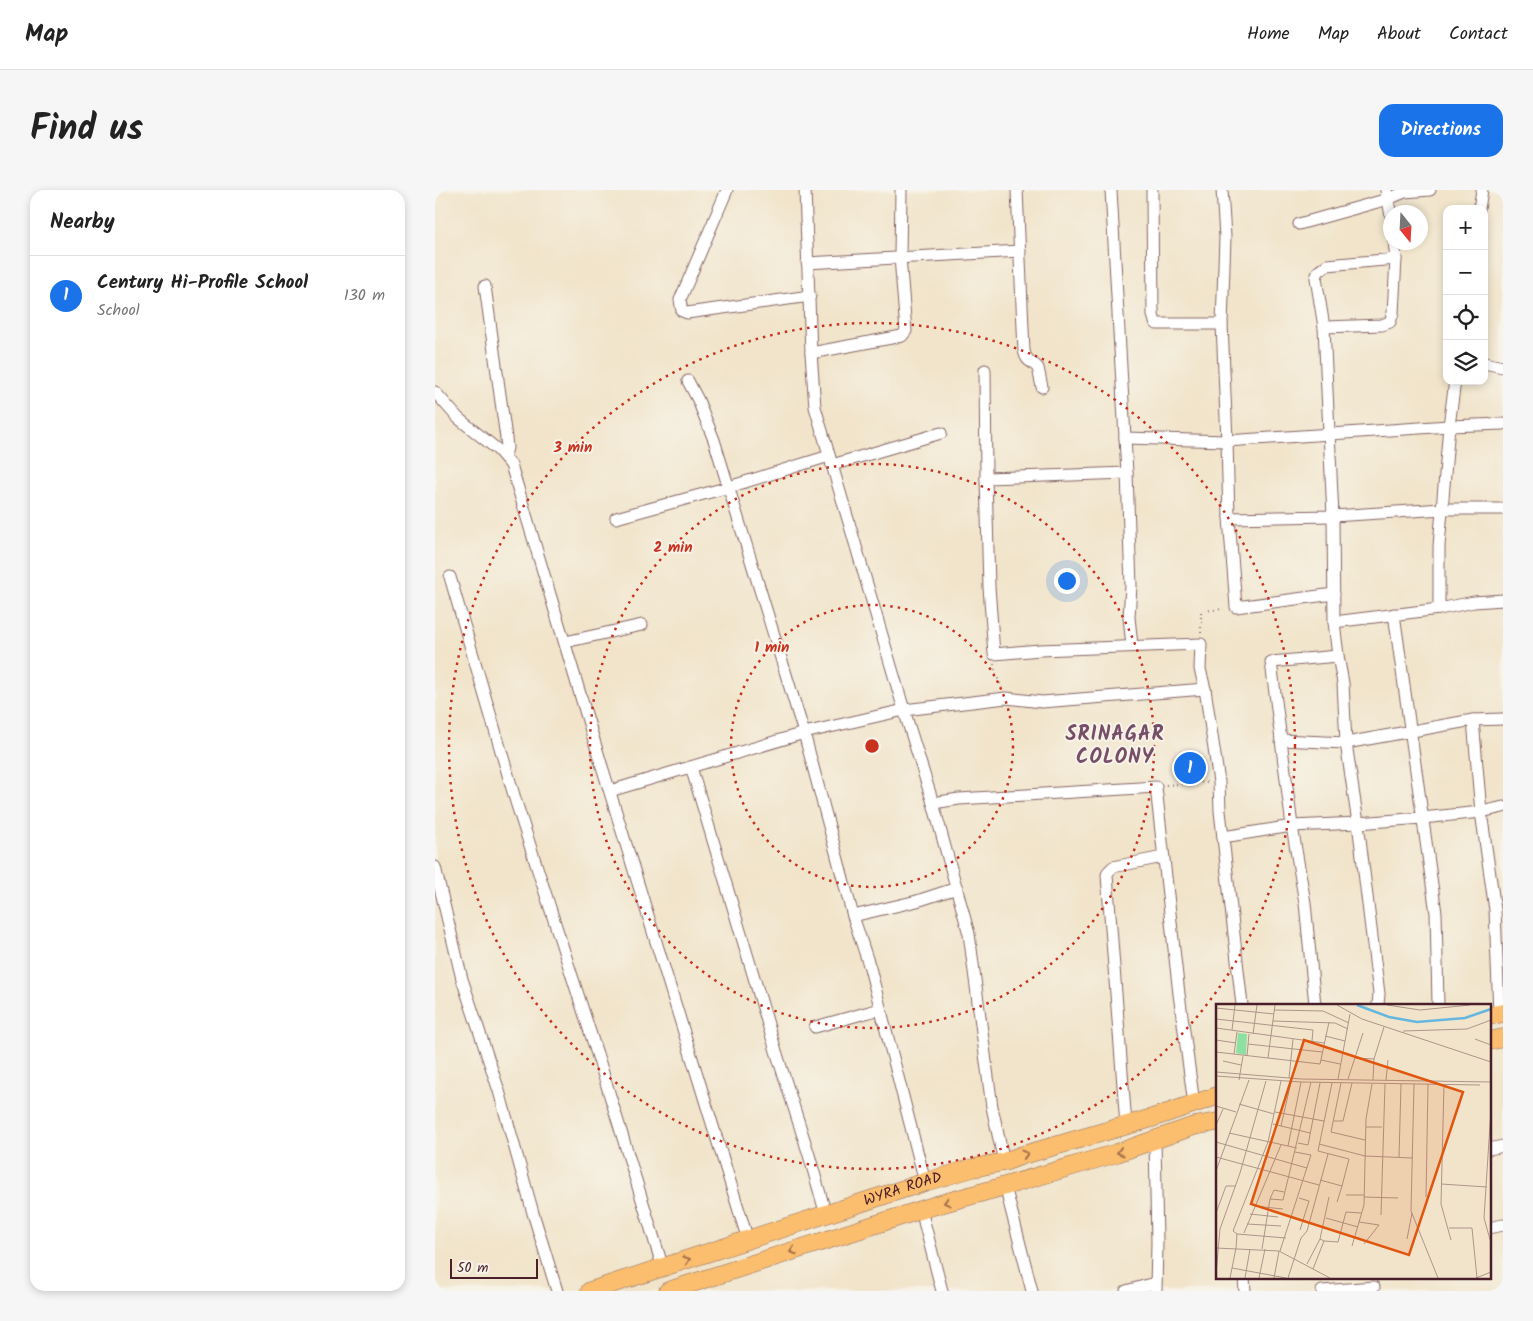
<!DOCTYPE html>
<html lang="en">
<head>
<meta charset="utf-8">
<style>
	:root { --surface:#fff; --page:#f6f6f6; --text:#222; --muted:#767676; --line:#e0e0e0; --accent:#1a73e8 }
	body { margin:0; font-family:Kalam,sans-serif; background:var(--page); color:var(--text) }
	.controls { position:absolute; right:15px; top:15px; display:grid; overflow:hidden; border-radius:10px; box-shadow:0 2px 8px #0003 }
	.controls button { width:45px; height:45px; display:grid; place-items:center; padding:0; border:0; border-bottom:1px solid var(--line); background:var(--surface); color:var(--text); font:25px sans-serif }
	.compass { position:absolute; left:948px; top:15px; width:45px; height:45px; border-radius:50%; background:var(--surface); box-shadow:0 2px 8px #0003; rotate:162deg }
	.scale { position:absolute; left:15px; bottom:12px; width:88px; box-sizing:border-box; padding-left:5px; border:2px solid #4a1f2b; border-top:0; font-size:14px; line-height:18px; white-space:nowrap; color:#4a1f2b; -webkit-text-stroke:4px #f7f3e8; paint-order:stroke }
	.you { position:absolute; left:631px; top:390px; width:18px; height:18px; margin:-12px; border:4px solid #fff; border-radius:50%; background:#1a73e8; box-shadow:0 0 0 8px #1a73e833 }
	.badge { display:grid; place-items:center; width:32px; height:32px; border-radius:50%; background:var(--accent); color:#fff; font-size:16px; font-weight:700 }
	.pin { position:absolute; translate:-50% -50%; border:2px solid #fff; box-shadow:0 1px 5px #0006 }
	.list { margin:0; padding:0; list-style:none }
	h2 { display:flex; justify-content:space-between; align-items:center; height:65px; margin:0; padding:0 20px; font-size:21px }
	h2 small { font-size:16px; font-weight:400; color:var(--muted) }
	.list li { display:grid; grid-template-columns:32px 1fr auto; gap:15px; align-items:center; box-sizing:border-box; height:80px; padding:0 20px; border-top:1px solid var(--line) }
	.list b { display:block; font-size:19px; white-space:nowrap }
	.list p { margin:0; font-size:16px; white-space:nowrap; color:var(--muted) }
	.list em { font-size:16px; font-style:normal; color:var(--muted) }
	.icon { flex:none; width:28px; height:28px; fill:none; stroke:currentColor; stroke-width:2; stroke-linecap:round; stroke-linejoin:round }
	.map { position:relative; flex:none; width:1068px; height:1101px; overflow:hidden; border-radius:15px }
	header { display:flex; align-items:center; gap:30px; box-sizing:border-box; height:70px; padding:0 25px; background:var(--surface); border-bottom:1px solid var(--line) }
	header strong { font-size:24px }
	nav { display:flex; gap:28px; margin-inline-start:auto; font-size:18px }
	.intro { display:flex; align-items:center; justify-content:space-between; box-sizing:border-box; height:120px; padding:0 30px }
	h1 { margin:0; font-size:35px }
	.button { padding:12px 22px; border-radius:15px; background:var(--accent); color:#fff; font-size:18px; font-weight:700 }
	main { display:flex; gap:30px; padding:0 30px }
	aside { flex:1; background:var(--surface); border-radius:15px; box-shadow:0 2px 8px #0003 }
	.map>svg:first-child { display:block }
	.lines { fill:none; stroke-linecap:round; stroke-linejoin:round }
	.street-casing { stroke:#846463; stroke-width:13 }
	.primary-casing { stroke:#846463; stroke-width:19 }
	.path { stroke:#846463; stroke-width:2; stroke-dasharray:1 4; stroke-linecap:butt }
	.street { stroke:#fff; stroke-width:11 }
	.primary { stroke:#fbbe6e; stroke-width:18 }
	.oneway { stroke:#a26e4c }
	.ring { fill:none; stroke:#c8321e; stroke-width:2.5; stroke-dasharray:2.5 5 }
	.labels { text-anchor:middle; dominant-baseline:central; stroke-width:4; stroke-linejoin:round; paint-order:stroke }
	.street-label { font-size:15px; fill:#4a1f2b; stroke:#f7f3e8 }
	.district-label { font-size:20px; font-weight:bold; letter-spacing:1px; fill:#764e68; stroke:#f7f3e8 }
	.inset-river { fill:none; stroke:#65b7e0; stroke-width:2.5 }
	.inset-road { fill:none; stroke:#ae958a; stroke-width:1 }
	.view { fill:#e0560e; fill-opacity:0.15; stroke:#e0560e; stroke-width:2.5 }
	.inset-edge { fill:none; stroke:#4a1f2b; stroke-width:2.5 }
	.centre { fill:#c8321e; stroke:#f7f3e8; stroke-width:2.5 }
	.ring-label { font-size:15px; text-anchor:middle; font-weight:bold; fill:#c8321e; stroke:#f7f3e8; stroke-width:4; stroke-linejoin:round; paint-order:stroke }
</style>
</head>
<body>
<header>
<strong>Map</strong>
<nav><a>Home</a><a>Map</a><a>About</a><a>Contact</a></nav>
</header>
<div class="intro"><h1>Find us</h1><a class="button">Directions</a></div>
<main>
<aside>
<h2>Nearby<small></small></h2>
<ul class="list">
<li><span class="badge">1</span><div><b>Century Hi-Profile School</b><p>School</p></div><em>130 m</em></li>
</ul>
</aside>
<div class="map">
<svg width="1068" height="1101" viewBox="0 0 1068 1101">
	<rect width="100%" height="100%" fill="#f7f3e8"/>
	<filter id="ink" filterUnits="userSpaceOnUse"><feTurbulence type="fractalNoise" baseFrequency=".02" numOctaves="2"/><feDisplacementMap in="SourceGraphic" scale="10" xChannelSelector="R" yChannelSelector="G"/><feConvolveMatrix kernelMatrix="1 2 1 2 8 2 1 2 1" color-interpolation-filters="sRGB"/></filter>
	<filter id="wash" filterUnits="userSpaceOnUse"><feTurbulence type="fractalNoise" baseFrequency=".0096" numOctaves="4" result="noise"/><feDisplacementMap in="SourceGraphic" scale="20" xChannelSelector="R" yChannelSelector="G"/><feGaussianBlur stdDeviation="1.12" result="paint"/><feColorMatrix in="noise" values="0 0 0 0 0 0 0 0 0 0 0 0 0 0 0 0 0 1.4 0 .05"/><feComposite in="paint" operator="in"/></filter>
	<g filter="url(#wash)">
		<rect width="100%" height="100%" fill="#f1e4ca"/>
	</g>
	<g filter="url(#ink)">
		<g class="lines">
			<g class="street-casing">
				<g id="street">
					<path d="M 292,0 L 245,110 L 247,121 L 252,123 L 375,106"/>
					<path d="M 370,0 L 376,163 L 380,217 L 469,520 L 498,613 L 534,744 L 557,917 L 569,972"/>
					<path d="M 582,0 L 589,161 C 592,173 596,170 603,178 L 607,197"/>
					<path d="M 676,0 L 692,283 L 696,396 L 694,427 L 697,456"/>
					<path d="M 717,0 L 718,125 L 720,132 L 722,134 L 787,134"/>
					<path d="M 787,0 L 790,47 L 787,134 L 792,251 L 794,328 L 801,417 L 899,404"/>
					<path d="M 951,0 L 956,26"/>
					<path d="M 1044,19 L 1047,0"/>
					<path d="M 864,34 L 953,9 L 970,2 L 995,0"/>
					<path d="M 372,73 L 585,61"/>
					<path d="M 50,96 L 71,248 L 72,258 L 70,266"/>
					<path d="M 889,137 L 947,135 L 955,132 L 958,123 L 961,69"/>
					<path d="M 376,163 L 467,146 L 471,141 L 465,67 L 466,0"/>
					<path d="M 1049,173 L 1068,177"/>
					<path d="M 550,180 L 551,288 L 692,283"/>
					<path d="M 253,191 L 263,210 L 279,250 L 369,543 L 418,726 L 435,778 L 490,992"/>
					<path d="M 0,202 L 23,228 L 63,260 L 76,275 L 161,557 L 313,1050"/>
					<path d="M 690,248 L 792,251 L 1014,236 L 1068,234"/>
					<path d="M 397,275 L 506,243"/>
					<path d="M 551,288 L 554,397 L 559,464 L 605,460 L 766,454 L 765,479 L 770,499 L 784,592 L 785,621 L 807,815"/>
					<path d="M 181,328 L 294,297 L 394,266"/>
					<path d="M 794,328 L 898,326 L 1008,319 L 1068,319"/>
					<path d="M 15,387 L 81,612 L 164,870 L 228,1078"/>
					<path d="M 1004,419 L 1004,356 L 1014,236 L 1020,191"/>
					<path d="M 959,424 L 1001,723 L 1003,815"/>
					<path d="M 899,432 L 1004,419 L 1039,412 L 1068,410"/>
					<path d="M 130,452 L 207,435"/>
					<path d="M 1038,530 L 1046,622 L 1060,720 L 1064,824"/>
					<path d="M 846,550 L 911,553 L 1038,530 L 1068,529"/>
					<path d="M 256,577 L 341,861 L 374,965 L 391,1025"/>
					<path d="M 175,601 L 369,543 L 469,520 L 571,508 L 607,512 L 770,499"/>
					<path d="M 498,613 L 524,609 L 721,597 L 744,804 L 759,914"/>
					<path d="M 788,647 L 857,636 L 923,633 L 987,628 L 1046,622 L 1068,617"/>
					<path d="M 0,677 L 27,789 L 64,901 L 98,1023 L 122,1101"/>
					<path d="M 418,726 L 482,711 L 522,698"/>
					<path d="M 880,815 L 870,713 L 857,636 L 836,472 L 903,466"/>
					<path d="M 943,815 L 944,804 L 923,633 L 911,553 L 908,493 L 903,466 L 899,432 L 898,326 L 889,137 L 881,88 L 883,82 L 892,75 L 961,69 L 959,52"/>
					<path d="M 380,837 L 445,819"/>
					<path d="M 691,935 L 672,685 L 673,682 L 678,677 L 728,667"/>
					<path d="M 720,951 L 722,1052 L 721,1101"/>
					<path d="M 1054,959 L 1068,956"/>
					<path d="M 570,996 L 597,1101"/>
					<path d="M 486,1020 L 507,1101"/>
					<path d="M 1054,1038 L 1068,1035"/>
					<path d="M 809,1087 L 810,1101"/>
					<path d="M 691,1101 L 720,1093"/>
					<path d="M 887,1101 L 939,1097"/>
				</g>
			</g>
			<g class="primary-casing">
				<g id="primary">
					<path d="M 1054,826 L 1068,823"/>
					<path d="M 1054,851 L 1068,848"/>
					<path id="s1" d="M 155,1101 L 490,992 L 538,978 L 569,972 L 585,966 L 717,928 L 782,906"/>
					<path d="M 233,1101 L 498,1016 L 570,996 L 682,963 L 759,936 L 782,932"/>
				</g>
			</g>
			<g class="path">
				<path d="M 766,443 L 766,421 L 789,419"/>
				<path d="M 559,474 L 560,482 L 567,498"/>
				<path d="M 731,595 L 774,592"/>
			</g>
			<use href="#street" class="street"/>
			<use href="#primary" class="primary"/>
		</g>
		<defs><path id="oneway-chevron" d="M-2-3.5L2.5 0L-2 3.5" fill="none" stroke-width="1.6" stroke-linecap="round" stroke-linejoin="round" transform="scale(1.25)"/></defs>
		<g class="oneway">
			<use href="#oneway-chevron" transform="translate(685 962) rotate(163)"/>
			<use href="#oneway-chevron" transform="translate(590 964) rotate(-17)"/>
			<use href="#oneway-chevron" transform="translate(512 1012) rotate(165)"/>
			<use href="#oneway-chevron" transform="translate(358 1061) rotate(162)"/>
			<use href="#oneway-chevron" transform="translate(252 1070) rotate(-18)"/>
		</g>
	</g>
	<g class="ring">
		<circle cx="437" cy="556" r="141"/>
		<circle cx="437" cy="556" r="282"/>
		<circle cx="437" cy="556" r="423"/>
	</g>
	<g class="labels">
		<g class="street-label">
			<text stroke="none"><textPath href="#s1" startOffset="329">WYRA ROAD</textPath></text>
		</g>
		<g class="district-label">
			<text x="680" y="545">SRINAGAR<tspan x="680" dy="23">COLONY</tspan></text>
		</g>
	</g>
	<g transform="translate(781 814)">
		<rect width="275" height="275" fill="#f1e4ca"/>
		<path d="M 22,29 L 31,30 L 30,51 L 20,49 Z" fill="#8ce1a2"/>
		<path class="inset-river" d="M 141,1 L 173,13 L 201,18 L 249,14 L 275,5"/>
		<path class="inset-road" d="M 121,1 L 146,15 L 275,58M 171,1 L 204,6 L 254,1M 0,4 L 58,10M 58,6 L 107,7 L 133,19M 0,15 L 97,26 L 96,37M 57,17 L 119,19 L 132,25M 0,24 L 108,39M 16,26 L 19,1M 187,27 L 251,25 L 275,16M 37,30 L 41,1M 109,32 L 129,37M 259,35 L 275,41M 0,36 L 20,39M 32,40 L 106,48M 107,43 L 127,48M 0,48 L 104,60 L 113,18M 18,50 L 21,28M 31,52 L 33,30M 52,54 L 59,1M 139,54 L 158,55M 105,56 L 124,60M 7,57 L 25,61M 0,68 L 85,75 L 275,78M 0,72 L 85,78 L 264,81M 73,74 L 77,35M 122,75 L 134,10M 132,75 L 147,29M 23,76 L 27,52M 157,76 L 158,55 L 168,23M 170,76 L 172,56M 116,79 L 102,147 L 133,155 L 126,182M 125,79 L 115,128 L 149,136M 198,80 L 195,207 L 222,274M 228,80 L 225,200 L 235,236M 23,100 L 58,110M 0,102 L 20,108M 275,105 L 268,214 L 275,239M 59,108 L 108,117M 118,117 L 127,117 L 136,79M 57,120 L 94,129M 0,121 L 7,105M 65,122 L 75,78M 150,123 L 166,123M 13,129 L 81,144M 0,138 L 91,164M 82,139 L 92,141 L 104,79M 103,140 L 149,152 L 197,154M 72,142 L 85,78M 0,153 L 103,181M 183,153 L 185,80M 0,167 L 33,76M 104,176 L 126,182 L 121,198M 225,180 L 271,183M 130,191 L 148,191M 148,193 L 182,194M 210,193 L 212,80M 83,194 L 93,197 L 84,226M 54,195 L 58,186 L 68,188M 38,202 L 67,205M 0,209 L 10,182 L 20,182M 34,210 L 62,213M 165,211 L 169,80M 110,214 L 142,223M 143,218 L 163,221 L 148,240M 31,220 L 65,222M 233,224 L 256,224 L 261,274M 28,229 L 65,141M 21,230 L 70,234M 191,235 L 196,209M 108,237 L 104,235 L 113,193M 136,242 L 148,201 L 150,115 L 156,80M 0,244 L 63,247 L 114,274M 46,245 L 54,195 L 67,196 L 95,78M 64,247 L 95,151 L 79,148M 91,260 L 104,235M 16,264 L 70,274M 97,265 L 108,237 L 122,238 L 130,208 L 145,209M 0,270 L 4,225 L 24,169 L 50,77M 14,274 L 20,244 L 21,230 L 17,227 L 52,138 L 65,77M 29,274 L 34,245M 43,274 L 49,245M 58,274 L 63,247M 72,274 L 85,234 L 91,227 L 112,150M 260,274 L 275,268"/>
		<path class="view" d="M 88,36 L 247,88 L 193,251 L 35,200 Z"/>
		<rect width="275" height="275" class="inset-edge"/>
	</g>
	<circle cx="437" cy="556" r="8" class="centre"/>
	<g class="ring-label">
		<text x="138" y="262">3 min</text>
		<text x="238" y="362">2 min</text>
		<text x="337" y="462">1 min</text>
	</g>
</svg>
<div class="controls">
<button>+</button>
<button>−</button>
<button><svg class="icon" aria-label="locate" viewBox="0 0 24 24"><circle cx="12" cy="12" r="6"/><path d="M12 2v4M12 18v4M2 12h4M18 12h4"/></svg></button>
<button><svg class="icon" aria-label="layers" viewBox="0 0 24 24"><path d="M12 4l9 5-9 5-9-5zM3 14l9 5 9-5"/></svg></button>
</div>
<svg class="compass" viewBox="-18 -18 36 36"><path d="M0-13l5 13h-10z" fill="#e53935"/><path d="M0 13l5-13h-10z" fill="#767676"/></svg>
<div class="scale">50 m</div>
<div class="you"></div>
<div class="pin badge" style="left:755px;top:578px">1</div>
</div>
</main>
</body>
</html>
